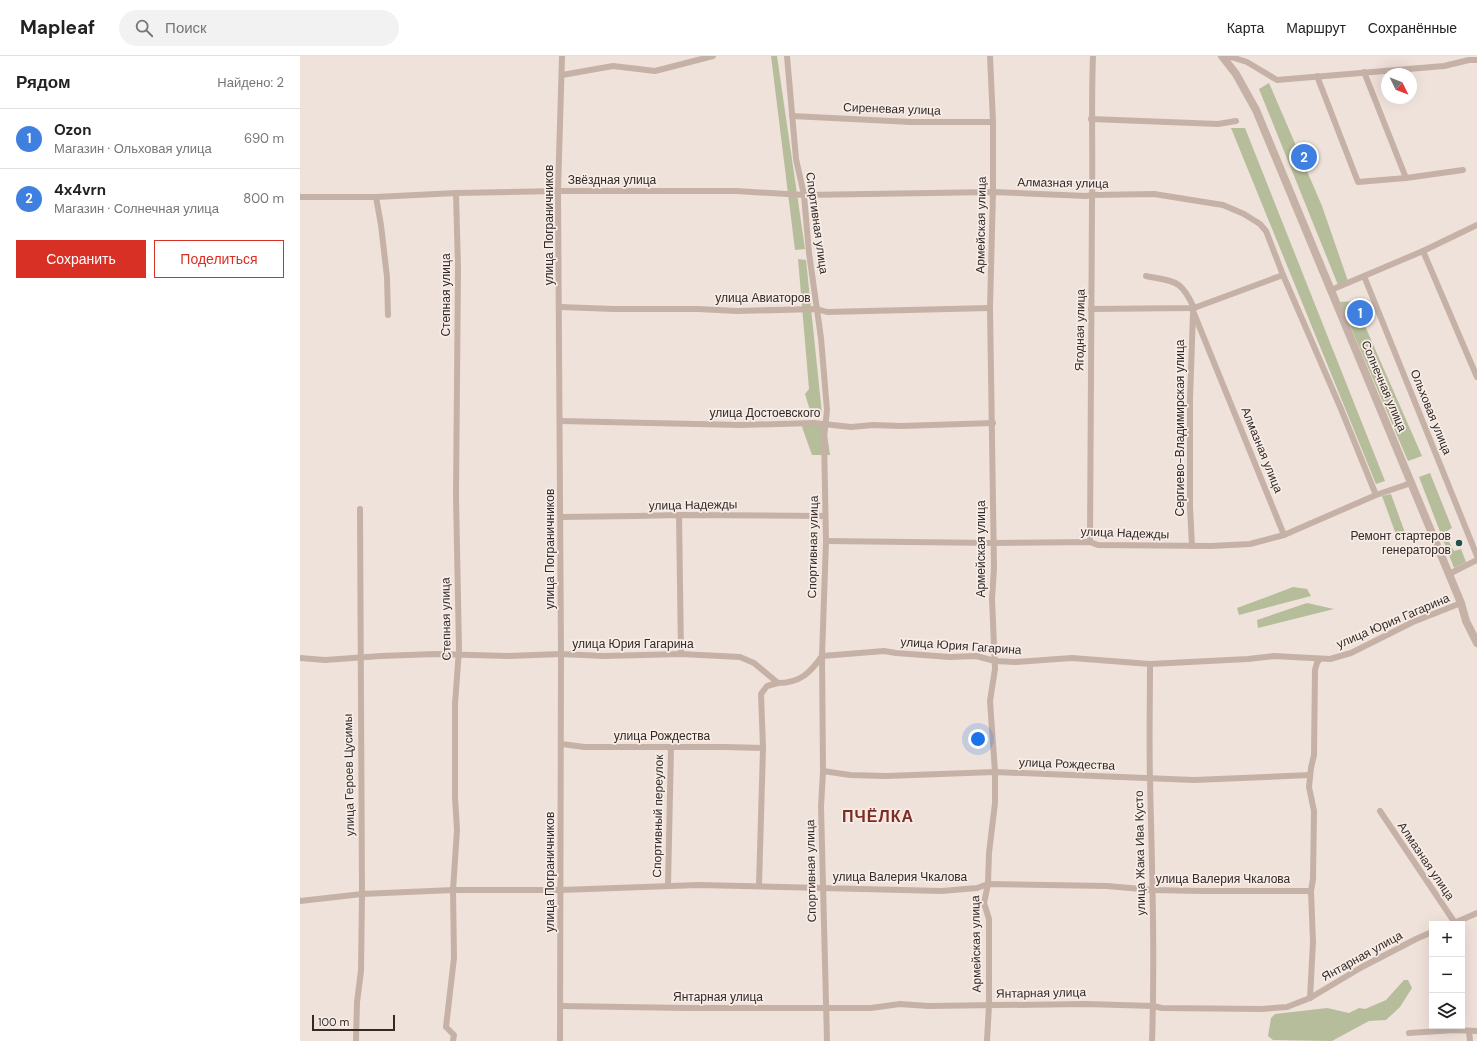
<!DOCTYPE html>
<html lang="ru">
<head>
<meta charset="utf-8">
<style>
	:root { --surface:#fff; --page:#f2f2f2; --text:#222; --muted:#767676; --line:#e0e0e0; --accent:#d93025 }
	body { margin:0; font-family:"DM Sans",sans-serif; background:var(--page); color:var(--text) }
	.controls { position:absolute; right:12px; bottom:12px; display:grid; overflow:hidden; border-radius:0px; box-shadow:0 4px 16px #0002 }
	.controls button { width:36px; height:36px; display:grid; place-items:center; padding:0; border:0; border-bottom:1px solid var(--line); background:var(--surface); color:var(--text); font:20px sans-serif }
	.compass { position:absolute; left:1081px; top:12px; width:36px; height:36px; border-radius:50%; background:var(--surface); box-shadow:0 4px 16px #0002; rotate:133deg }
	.scale { position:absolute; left:12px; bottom:10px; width:83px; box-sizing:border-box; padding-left:4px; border:2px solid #332927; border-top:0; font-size:11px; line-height:14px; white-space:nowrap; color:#332927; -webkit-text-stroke:3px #f7ede6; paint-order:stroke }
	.you { position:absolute; left:678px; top:683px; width:14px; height:14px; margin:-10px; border:3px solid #fff; border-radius:50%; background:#1a73e8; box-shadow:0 0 0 6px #1a73e833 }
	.badge { display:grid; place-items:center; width:26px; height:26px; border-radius:50%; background:var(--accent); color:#fff; font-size:13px; font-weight:700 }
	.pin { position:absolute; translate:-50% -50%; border:2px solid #fff; box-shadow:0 1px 4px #0006 }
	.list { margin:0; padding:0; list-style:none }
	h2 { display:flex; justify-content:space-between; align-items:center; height:52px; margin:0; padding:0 16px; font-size:17px }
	h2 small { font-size:13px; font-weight:400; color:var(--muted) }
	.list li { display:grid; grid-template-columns:26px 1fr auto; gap:12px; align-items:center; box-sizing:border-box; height:60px; padding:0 16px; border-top:1px solid var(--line) }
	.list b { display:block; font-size:15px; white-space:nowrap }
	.list p { margin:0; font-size:13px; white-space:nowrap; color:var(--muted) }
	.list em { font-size:13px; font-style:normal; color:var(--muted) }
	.actions { display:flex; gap:8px; padding:12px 16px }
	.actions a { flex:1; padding:9px 0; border:1px solid var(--accent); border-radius:0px; text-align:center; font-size:14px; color:var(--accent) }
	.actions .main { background:var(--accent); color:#fff }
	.icon { flex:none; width:22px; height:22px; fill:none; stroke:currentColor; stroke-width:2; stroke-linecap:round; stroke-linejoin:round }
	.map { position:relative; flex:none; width:1177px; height:985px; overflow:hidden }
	header { display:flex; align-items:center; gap:24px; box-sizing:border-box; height:56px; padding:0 20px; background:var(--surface); border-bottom:1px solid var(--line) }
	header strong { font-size:19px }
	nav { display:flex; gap:22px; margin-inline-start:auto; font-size:14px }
	.search { width:280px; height:36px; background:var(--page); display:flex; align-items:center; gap:10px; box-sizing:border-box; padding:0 14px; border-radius:22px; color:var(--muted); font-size:15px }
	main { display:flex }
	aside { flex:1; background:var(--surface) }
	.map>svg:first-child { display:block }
	.green { fill:#b6bd9b }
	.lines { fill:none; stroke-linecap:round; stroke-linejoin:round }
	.minor { stroke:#c6b1a7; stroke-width:6 }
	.tertiary { stroke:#c6b1a7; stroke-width:8 }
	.poi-dot { fill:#20514d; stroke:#f7ede6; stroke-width:1.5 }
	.labels { text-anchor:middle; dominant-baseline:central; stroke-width:3.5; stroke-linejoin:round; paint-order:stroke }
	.street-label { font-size:12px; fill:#332927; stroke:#f7ede6 }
	.poi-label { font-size:12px; fill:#332927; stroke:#f7ede6; text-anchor:end }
	.district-label { font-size:16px; font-weight:bold; letter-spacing:1px; fill:#7c2e26; stroke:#f7ede6 }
</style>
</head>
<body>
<header>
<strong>Mapleaf</strong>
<div class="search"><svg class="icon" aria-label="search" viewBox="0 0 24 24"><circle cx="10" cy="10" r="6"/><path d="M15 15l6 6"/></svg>Поиск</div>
<nav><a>Карта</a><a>Маршрут</a><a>Сохранённые</a></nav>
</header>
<main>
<aside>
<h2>Рядом<small>Найдено: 2</small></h2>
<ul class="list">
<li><span class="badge" style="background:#3f7fe0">1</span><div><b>Ozon</b><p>Магазин · Ольховая улица</p></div><em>690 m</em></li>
<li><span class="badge" style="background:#3f7fe0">2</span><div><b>4x4vrn</b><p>Магазин · Солнечная улица</p></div><em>800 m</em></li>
</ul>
<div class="actions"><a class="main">Сохранить</a><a>Поделиться</a></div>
</aside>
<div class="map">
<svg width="1177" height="985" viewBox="0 0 1177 985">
	<rect width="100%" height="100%" fill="#efe2da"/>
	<g class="green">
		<path d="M 471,0 L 477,0 L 505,193 L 495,194 Z"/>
		<path d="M 969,27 L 1022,150 L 1049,228 L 1038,229 L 959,33 Z"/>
		<path d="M 931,72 L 945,72 L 1085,425 L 1076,428 Z"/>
		<path d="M 498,203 L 506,204 L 522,358 L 512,361 L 505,338 L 509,333 Z"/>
		<path d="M 1054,245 L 1122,400 L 1108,405 L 1040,246 Z"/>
		<path d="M 505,366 L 526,371 L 530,399 L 512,399 L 502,371 Z"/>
		<path d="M 1130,417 L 1152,472 L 1144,477 L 1154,495 L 1161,493 L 1166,506 L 1154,512 L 1119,421 Z"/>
		<path d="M 1091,438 L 1108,485 L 1098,484 L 1082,440 Z"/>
		<path d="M 993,531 L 1007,533 L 1011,540 L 939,559 L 937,552 Z"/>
		<path d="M 1007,547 L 1034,553 L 958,572 L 957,564 Z"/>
		<path d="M 1104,924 L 1108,924 L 1112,932 L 1100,951 L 1086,964 L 1069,965 L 1032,985 L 973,984 L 968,980 L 971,962 L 975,958 L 1027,952 L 1049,957 L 1059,952 L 1065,953 L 1086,944 Z"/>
	</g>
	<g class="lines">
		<g class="minor">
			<path d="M 487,0 L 496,103 L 504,139 L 509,197 L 521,282 L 527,354 L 524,382 L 526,485 L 522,600 L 523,715 L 521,751 L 527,985"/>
			<path d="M 925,3 L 931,1 L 947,6 L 977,24 L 1144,10 L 1169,4 L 1177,4"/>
			<path d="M 1064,16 L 1106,122"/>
			<path d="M 262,19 L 313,10 L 355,15 L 413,0"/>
			<path d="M 1017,20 L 1058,126 L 1106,122 L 1163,114"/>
			<path d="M 492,60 L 611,66 L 693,66"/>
			<path d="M 791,63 L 918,68 L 936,65"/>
			<path d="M 0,141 L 76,141 L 156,137 L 258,135 L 436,135 L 504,139 L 693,136 L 786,140 L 792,139 L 854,138 L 923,149 L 944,158 L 960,168 L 966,175 L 983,219 L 1041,353 L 1076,439"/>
			<path d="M 76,141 L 81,169 L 87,221 L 88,259"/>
			<path d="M 1123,195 L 1177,321"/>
			<path d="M 983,219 L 894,252 L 893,255 L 984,479"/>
			<path d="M 1064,220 L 1177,500"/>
			<path d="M 1031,234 L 1123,195 L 1177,169"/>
			<path d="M 260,251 L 313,253 L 398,253 L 437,255 L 517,253 L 527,256 L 690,252"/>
			<path d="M 791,253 L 894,252 C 881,223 875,226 846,220"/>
			<path d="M 260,365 L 441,369 L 514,367 L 551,371 L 573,369 L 601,370 L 693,367"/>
			<path d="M 379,459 L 381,598"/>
			<path d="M 261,461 L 336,460 L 379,459 L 525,460"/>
			<path d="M 526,485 L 693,487 L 790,486 L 798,489 L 911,490 L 950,488 L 984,479 L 1076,439 L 1111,427"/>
			<path d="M 790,486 C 790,373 791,261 792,149 C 793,99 791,50 793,0"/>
			<path d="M 892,490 L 890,451 L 890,343 L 893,257"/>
			<path d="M 1149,518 L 1177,504"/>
			<path d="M 522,600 L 584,595 L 596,597 L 650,601 L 676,600 L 695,605 L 715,606 L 772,602 L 850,608 L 948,603 L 974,600 L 1030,603 L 1051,597 L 1113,566 L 1161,547"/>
			<path d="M 0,602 L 25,604 L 81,600 L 135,598 L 208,600 L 261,598 L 304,600 L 381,598 L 440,601 L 454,607 L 478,627 C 500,627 510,617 522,600"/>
			<path d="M 850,608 C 850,646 849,685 850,724 C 852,811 855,898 852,985"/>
			<path d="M 262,688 L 284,691 L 425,691 L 463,692"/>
			<path d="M 523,715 L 550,719 L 586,720 L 695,716 L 894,724 L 1010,719"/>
			<path d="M 1080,755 L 1155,867"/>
			<path d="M 459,829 L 463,692 L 461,638 L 467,630 L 478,627"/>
			<path d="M 368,830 L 371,691"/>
			<path d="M 0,845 L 62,838 L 153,834 L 261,834 L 398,829 L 642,835 L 677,832 L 688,828 L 807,830 L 853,834 L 901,835 L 1011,835"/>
			<path d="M 1152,868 L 1177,857"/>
			<path d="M 1010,942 L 1013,886 L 1011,835 L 1013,823 L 1014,755 L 1009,731 L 1011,712 L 1014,699 L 1015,614 L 1017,607 L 1020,603"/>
			<path d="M 261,950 L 386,952 L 571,952 L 600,948 L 628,950 L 786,948 L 853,950 L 862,952 L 961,953 L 987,951 L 1010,942 L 1062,911 L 1116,883 L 1132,876"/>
			<path d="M 1169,975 L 1170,985"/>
			<path d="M 1109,977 L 1154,974 L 1177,975"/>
			<path d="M 56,985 L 57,946 L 61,915 L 62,838 L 60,453"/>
			<path d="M 153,985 L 154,979 L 146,971 L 154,902 L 153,834 L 157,774 L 155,741 L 155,648 L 159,594 L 156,440 L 158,212 L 156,137"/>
			<path d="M 260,985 L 261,598 L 258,135 L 262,0"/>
			<path d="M 687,985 L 689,949 L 689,863 L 684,847 L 688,828 L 689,797 L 695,747 L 695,716 L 690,645 L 695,613 L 692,543 L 694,512 L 690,252 L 693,136 L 693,66 L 690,0"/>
		</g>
		<path class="tertiary" d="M 922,0 L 936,18 L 956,54 L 1161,547 L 1166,565 L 1177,587"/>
	</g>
	<circle class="poi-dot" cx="1159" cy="487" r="4"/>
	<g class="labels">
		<g class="street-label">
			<text transform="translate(592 53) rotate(2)">Сиреневая улица</text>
			<text x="312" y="124">Звёздная улица</text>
			<text transform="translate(763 127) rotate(1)">Алмазная улица</text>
			<text transform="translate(517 167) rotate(82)">Спортивная улица</text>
			<text transform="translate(249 169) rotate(-90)">улица Пограничников</text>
			<text transform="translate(681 169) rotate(-89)">Армейская улица</text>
			<text transform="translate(146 239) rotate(-90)">Степная улица</text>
			<text x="463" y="242">улица Авиаторов</text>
			<text transform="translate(780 274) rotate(-89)">Ягодная улица</text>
			<text transform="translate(1084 330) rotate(67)">Солнечная улица</text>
			<text transform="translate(1131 356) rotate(68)">Ольховая улица</text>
			<text x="465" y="357">улица Достоевского</text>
			<text transform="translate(880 372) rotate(-90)">Сергиево-Владимирская улица</text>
			<text transform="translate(962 394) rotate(68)">Алмазная улица</text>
			<text transform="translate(393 449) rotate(-1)">улица Надежды</text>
			<text transform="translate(825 477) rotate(2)">улица Надежды</text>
			<text transform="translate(513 491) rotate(-89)">Спортивная улица</text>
			<text transform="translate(250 493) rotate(-90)">улица Пограничников</text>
			<text transform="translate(681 493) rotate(-90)">Армейская улица</text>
			<text transform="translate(146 563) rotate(-91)">Степная улица</text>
			<text transform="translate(1093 565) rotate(-23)">улица Юрия Гагарина</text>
			<text x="333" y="588">улица Юрия Гагарина</text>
			<text transform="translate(661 590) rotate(4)">улица Юрия Гагарина</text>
			<text x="362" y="680">улица Рождества</text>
			<text transform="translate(767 708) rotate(2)">улица Рождества</text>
			<text transform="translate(49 719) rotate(-91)">улица Героев Цусимы</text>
			<text transform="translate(358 760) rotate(-89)">Спортивный переулок</text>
			<text transform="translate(840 797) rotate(-91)">улица Жака Ива Кусто</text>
			<text transform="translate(1126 805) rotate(56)">Алмазная улица</text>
			<text transform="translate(511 815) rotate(-91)">Спортивная улица</text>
			<text transform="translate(250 816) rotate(-90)">улица Пограничников</text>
			<text x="600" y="821">улица Валерия Чкалова</text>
			<text x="923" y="823">улица Валерия Чкалова</text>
			<text transform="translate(676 888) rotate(-91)">Армейская улица</text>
			<text transform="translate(1062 900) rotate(-29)">Янтарная улица</text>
			<text transform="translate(741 937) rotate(-1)">Янтарная улица</text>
			<text x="418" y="941">Янтарная улица</text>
		</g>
		<g class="poi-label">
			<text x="1151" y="480">Ремонт стартеров<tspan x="1151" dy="14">генераторов</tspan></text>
		</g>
		<g class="district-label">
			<text x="578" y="760">ПЧЁЛКА</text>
		</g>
	</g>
</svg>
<div class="controls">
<button>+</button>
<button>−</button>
<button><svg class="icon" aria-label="layers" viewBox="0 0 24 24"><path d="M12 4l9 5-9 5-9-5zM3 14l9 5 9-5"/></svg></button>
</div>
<svg class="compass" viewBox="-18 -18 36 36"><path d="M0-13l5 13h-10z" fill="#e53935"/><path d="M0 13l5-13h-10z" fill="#767676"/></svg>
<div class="scale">100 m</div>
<div class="you"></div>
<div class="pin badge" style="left:1060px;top:257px;background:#3f7fe0">1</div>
<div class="pin badge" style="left:1004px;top:101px;background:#3f7fe0">2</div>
</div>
</main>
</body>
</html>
